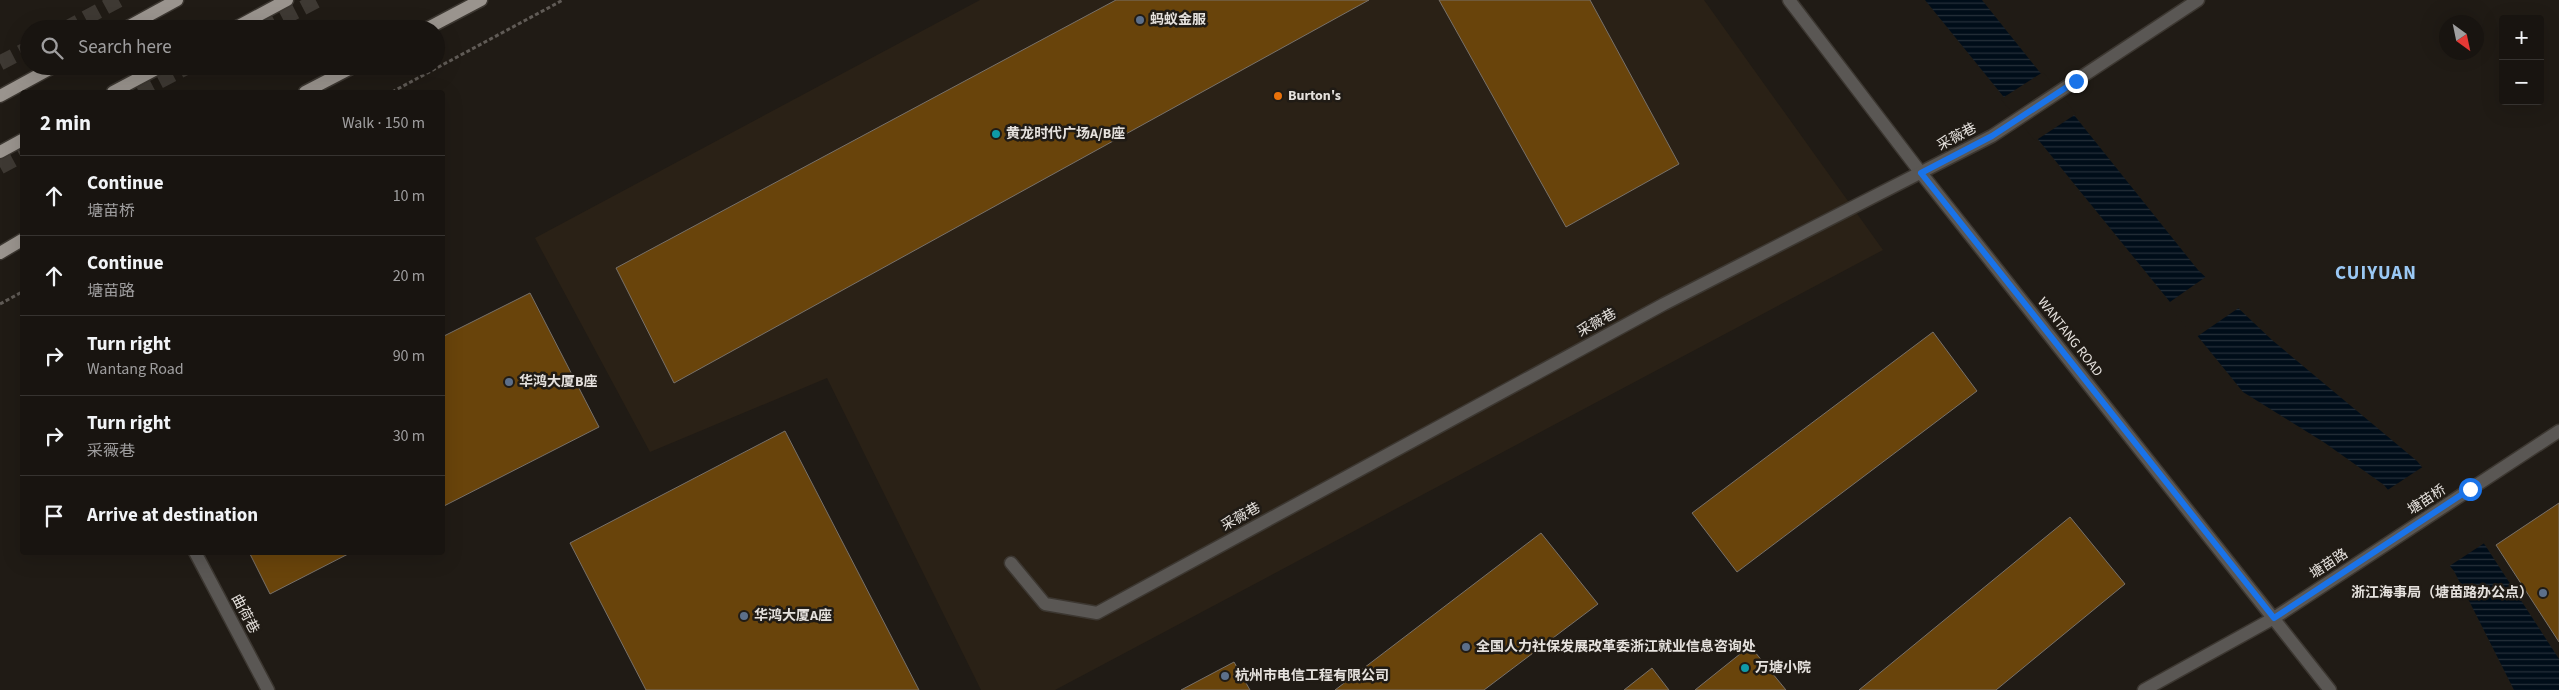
<!DOCTYPE html>
<html lang="en">
<head>
<meta charset="utf-8">
<style>
	:root { --surface:#181410; --page:#25211e; --text:#f1f3f6; --muted:#9f9e9f; --line:#363330 }
	body { margin:0; font-family:"Source Sans 3","Noto Sans SC",sans-serif; background:var(--page); color:var(--text) }
	.controls { position:absolute; right:15px; top:15px; display:grid; overflow:hidden; border-radius:5px; box-shadow:0 5px 20px #0002 }
	.controls button { width:45px; height:45px; display:grid; place-items:center; padding:0; border:0; border-bottom:1px solid var(--line); background:var(--surface); color:var(--text); font:25px sans-serif }
	.compass { position:absolute; left:2439px; top:15px; width:45px; height:45px; border-radius:50%; background:var(--surface); box-shadow:0 5px 20px #0002; rotate:147deg }
	.stop { position:absolute; width:15px; height:15px; margin:-11px; border:4px solid #1a73e8; border-radius:50%; background:#fff }
	.stop.end { background:#1a73e8; border-color:#fff; box-shadow:0 1px 5px #0008 }
	.list { margin:0; padding:0; list-style:none }
	h2 { display:flex; justify-content:space-between; align-items:center; height:65px; margin:0; padding:0 20px; font-size:21px }
	h2 small { font-size:16px; font-weight:400; color:var(--muted) }
	.list li { display:grid; grid-template-columns:32px 1fr auto; gap:15px; align-items:center; box-sizing:border-box; height:80px; padding:0 20px; border-top:1px solid var(--line) }
	.list b { display:block; font-size:19px; white-space:nowrap }
	.list p { margin:0; font-size:16px; white-space:nowrap; color:var(--muted) }
	.list em { font-size:16px; font-style:normal; color:var(--muted) }
	.icon { flex:none; width:28px; height:28px; fill:none; stroke:currentColor; stroke-width:2; stroke-linecap:round; stroke-linejoin:round }
	.map { position:relative; flex:none; width:2559px; height:690px; overflow:hidden }
	.search { position:absolute; background:var(--surface); box-shadow:0 5px 20px #0002; left:20px; top:20px; width:425px; height:55px; display:flex; align-items:center; gap:12px; box-sizing:border-box; padding:0 18px; border-radius:28px; color:var(--muted); font-size:19px }
	.panel { position:absolute; background:var(--surface); box-shadow:0 5px 20px #0002; left:20px; top:90px; width:425px; height:465px; border-radius:5px }
	.map>svg:first-child { display:block }
	.built { fill:#2a2116 }
	.water { fill:url(#water-rules) }
	.pier { fill:#201b15 }
	.building { fill:#69440b; stroke:#78716a }
	.lines { fill:none; stroke-linecap:round; stroke-linejoin:round }
	.highway-tunnel { stroke:#3e3933; stroke-width:15; stroke-dasharray:15 8; stroke-linecap:butt }
	.minor-casing { stroke:#3c3731; stroke-width:15 }
	.major-casing { stroke:#3c3731; stroke-width:15 }
	.path { stroke:#605b56; stroke-width:3; stroke-dasharray:4 2.5; stroke-linecap:butt }
	.minor { stroke:#5a5754; stroke-width:12 }
	.major { stroke:#9a948e; stroke-width:12 }
	.route { stroke:#1a73e8; stroke-width:6 }
	.service-dot { fill:#5c6f8a; stroke:#201b15; stroke-width:2 }
	.food-dot { fill:#e8710a; stroke:#201b15; stroke-width:2 }
	.culture-dot { fill:#0f9aa8; stroke:#201b15; stroke-width:2 }
	.labels { text-anchor:middle; dominant-baseline:central; stroke-width:5; stroke-linejoin:round; paint-order:stroke }
	.poi-label { font-size:14px; font-weight:bold; fill:#e5e1dd; stroke:#201b15; text-anchor:start }
	.street-label { font-size:14px; fill:#e5e1dd; stroke:#201b15 }
	.district-label { font-size:19px; font-weight:bold; letter-spacing:1px; fill:#9ac8f4; stroke:#201b15 }
</style>
</head>
<body>
<div class="map">
<svg width="2559" height="690" viewBox="0 0 2559 690">
	<defs>
		<pattern id="water-rules" width="6" height="5" patternUnits="userSpaceOnUse" patternTransform="scale(1.25)"><rect width="6" height="5" fill="#000d19"/><path d="M0 2.5h6" fill="none" stroke="#25303a"/></pattern>
	</defs>
	<rect width="100%" height="100%" fill="#201b15"/>
	<path class="built" d="M 980,0 L 1704,0 L 1883,250 L 1055,690 L 981,690 L 827,378 L 650,452 L 535,238 Z"/>
	<path class="water" d="M 1925,0 L 1982,0 L 2198,270 L 2272,340 L 2417,461 L 2485,545 L 2559,659 L 2559,690 L 2514,690 L 2454,571 L 2384,485 L 2325,443 L 2243,392 Z"/>
	<g class="pier">
		<path d="M 2043,72 L 2076,114 L 2035,141 L 2001,99 Z"/>
		<path d="M 2207,276 L 2240,307 L 2195,338 L 2167,304 Z"/>
		<path d="M 2424,466 L 2486,542 L 2448,567 L 2386,491 Z"/>
	</g>
	<g class="building">
		<path d="M 1116,0 L 1369,0 L 674,383 L 616,268 Z"/>
		<path d="M 1439,0 L 1590,0 L 1679,164 L 1566,227 Z"/>
		<path d="M 530,293 L 599,427 L 442,507 L 442,337 Z"/>
		<path d="M 1933,332 L 1977,391 L 1737,572 L 1692,513 Z"/>
		<path d="M 785,431 L 919,690 L 646,690 L 570,543 Z"/>
		<path d="M 2559,503 L 2559,642 L 2496,545 Z"/>
		<path d="M 2070,517 L 2125,584 L 1996,690 L 1859,690 Z"/>
		<path d="M 1541,533 L 1598,604 L 1484,690 L 1335,690 Z"/>
		<path d="M 249,552 L 352,552 L 270,594 Z"/>
		<path d="M 1750,646 L 1786,690 L 1695,690 Z"/>
		<path d="M 1234,662 L 1250,690 L 1181,690 Z"/>
		<path d="M 1652,668 L 1669,690 L 1624,690 Z"/>
	</g>
	<g class="lines">
		<g class="highway-tunnel">
			<path d="M 65,29 L 119,0"/>
			<path d="M 262,29 L 318,0"/>
			<path d="M 0,63 L 29,48"/>
			<path d="M 139,92 L 189,66"/>
			<path d="M 0,167 L 22,155"/>
		</g>
		<g class="minor-casing">
			<g id="minor">
				<path d="M 1789,0 L 1921,173 L 2330,690"/>
				<path d="M 195,552 L 268,690"/>
				<path d="M 1011,563 L 1045,604 L 1097,613 L 1664,304 L 1992,136 L 2198,0"/>
				<path d="M 2144,690 L 2274,618 L 2559,431"/>
			</g>
		</g>
		<g class="major-casing">
			<g id="major">
				<path d="M 124,29 L 177,0"/>
				<path d="M 233,29 L 287,0"/>
				<path d="M 426,29 L 481,0"/>
				<path d="M 113,92 L 162,66"/>
				<path d="M 305,92 L 355,66"/>
				<path d="M 0,96 L 55,66"/>
				<path d="M 0,152 L 22,140"/>
				<path d="M 0,253 L 22,240"/>
			</g>
		</g>
		<g class="path">
			<path d="M 392,92 L 563,0"/>
			<path d="M 0,304 L 22,292"/>
		</g>
		<use href="#minor" class="minor"/>
		<use href="#major" class="major"/>
	</g>
	<g class="lines">
		<path class="route" d="M 2076,81 L 1992,136 L 1921,173 L 2274,618 L 2470,489"/>
	</g>
	<g class="service-dot">
		<circle cx="1140" cy="20" r="5"/>
		<circle cx="509" cy="382" r="5"/>
		<circle cx="2543" cy="593" r="5"/>
		<circle cx="744" cy="616" r="5"/>
		<circle cx="1466" cy="647" r="5"/>
		<circle cx="1225" cy="676" r="5"/>
	</g>
	<circle class="food-dot" cx="1278" cy="96" r="5"/>
	<g class="culture-dot">
		<circle cx="996" cy="134" r="5"/>
		<circle cx="1745" cy="668" r="5"/>
	</g>
	<g class="labels">
		<g class="poi-label">
			<text x="1150" y="20">蚂蚁金服</text>
			<text x="1288" y="96">Burton's</text>
			<text x="1006" y="134">黄龙时代广场A/B座</text>
			<text x="519" y="382">华鸿大厦B座</text>
			<text x="2533" y="593" text-anchor="end">浙江海事局（塘苗路办公点）</text>
			<text x="754" y="616">华鸿大厦A座</text>
			<text x="1476" y="647">全国人力社保发展改革委浙江就业信息咨询处</text>
			<text x="1755" y="668">万塘小院</text>
			<text x="1235" y="676">杭州市电信工程有限公司</text>
		</g>
		<g class="street-label">
			<text transform="translate(1957 137) rotate(-28)">采薇巷</text>
			<text transform="translate(1597 323) rotate(-29)">采薇巷</text>
			<text transform="translate(2070 337) rotate(52)">WANTANG ROAD</text>
			<text transform="translate(2427 500) rotate(-33)">塘苗桥</text>
			<text transform="translate(1241 517) rotate(-29)">采薇巷</text>
			<text transform="translate(2329 564) rotate(-33)">塘苗路</text>
			<text transform="translate(245 614) rotate(62)">曲荷巷</text>
		</g>
		<g class="district-label">
			<text x="2376" y="273">CUIYUAN</text>
		</g>
	</g>
</svg>
<div class="controls">
<button>+</button>
<button>−</button>
</div>
<svg class="compass" viewBox="-18 -18 36 36"><path d="M0-13l5 13h-10z" fill="#e53935"/><path d="M0 13l5-13h-10z" fill="#9f9e9f"/></svg>
<div class="stop" style="left:2470px;top:489px"></div>
<div class="stop end" style="left:2076px;top:81px"></div>
<div class="search"><svg class="icon" aria-label="search" viewBox="0 0 24 24"><circle cx="10" cy="10" r="6"/><path d="M15 15l6 6"/></svg>Search here</div>
<section class="panel">
<h2>2 min<small>Walk · 150 m</small></h2>
<ul class="list">
<li><svg class="icon" aria-label="ahead" viewBox="0 0 24 24"><path d="M12 20V5M6 11l6-6 6 6"/></svg><div><b>Continue</b><p>塘苗桥</p></div><em>10 m</em></li>
<li><svg class="icon" aria-label="ahead" viewBox="0 0 24 24"><path d="M12 20V5M6 11l6-6 6 6"/></svg><div><b>Continue</b><p>塘苗路</p></div><em>20 m</em></li>
<li><svg class="icon" aria-label="right" viewBox="0 0 24 24"><path d="M7 20v-9h11M14 6l5 5-5 5"/></svg><div><b>Turn right</b><p>Wantang Road</p></div><em>90 m</em></li>
<li><svg class="icon" aria-label="right" viewBox="0 0 24 24"><path d="M7 20v-9h11M14 6l5 5-5 5"/></svg><div><b>Turn right</b><p>采薇巷</p></div><em>30 m</em></li>
<li><svg class="icon" aria-label="arrive" viewBox="0 0 24 24"><path d="M6 21V4h12l-3 4 3 4H6"/></svg><div><b>Arrive at destination</b></div></li>
</ul>
</section>
</div>
</body>
</html>
